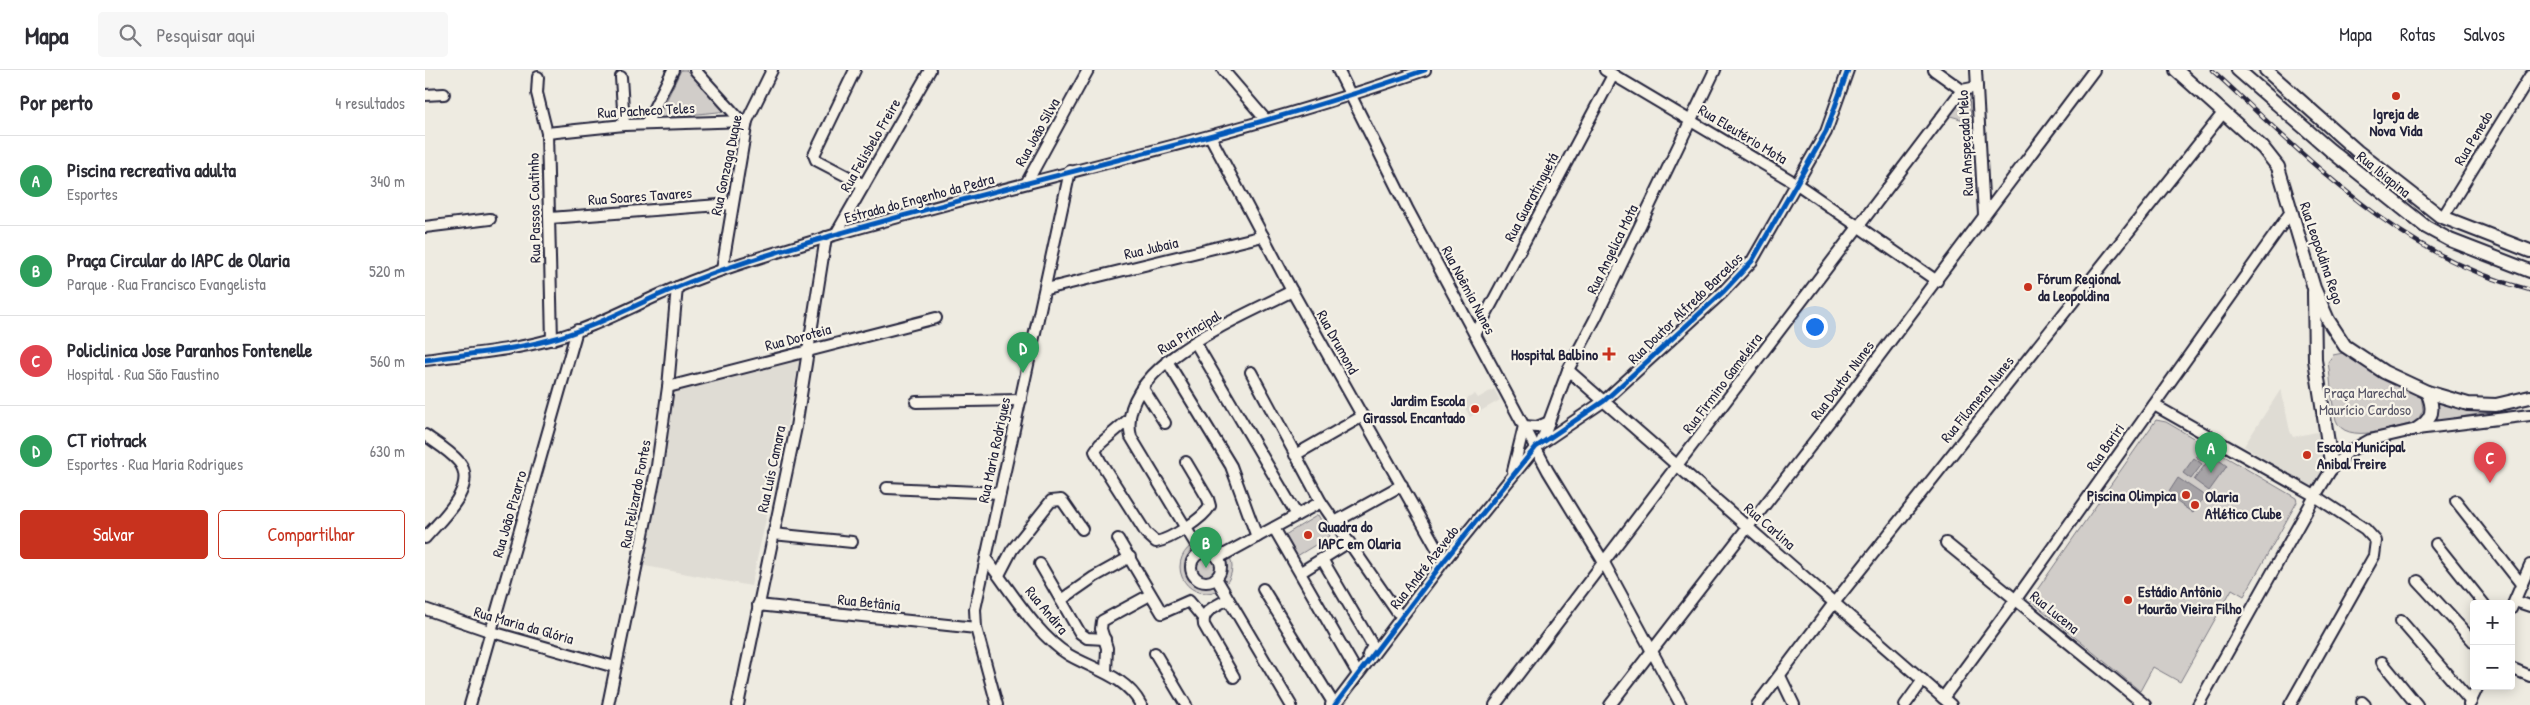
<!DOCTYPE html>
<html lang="pt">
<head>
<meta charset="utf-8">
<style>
	:root { --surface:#fff; --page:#f7f7f7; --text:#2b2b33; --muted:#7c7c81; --line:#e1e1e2; --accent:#c8321e }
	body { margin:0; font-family:"Patrick Hand",sans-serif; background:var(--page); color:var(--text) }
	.controls { position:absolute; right:15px; bottom:15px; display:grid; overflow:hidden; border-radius:5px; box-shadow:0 2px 12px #0003 }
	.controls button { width:45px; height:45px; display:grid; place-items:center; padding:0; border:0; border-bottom:1px solid var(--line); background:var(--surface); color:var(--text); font:25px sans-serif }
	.you { position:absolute; left:1389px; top:256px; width:18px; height:18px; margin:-12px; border:4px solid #fff; border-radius:50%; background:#1a73e8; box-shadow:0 0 0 8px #1a73e833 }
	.badge { display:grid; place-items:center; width:32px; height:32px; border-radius:50%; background:var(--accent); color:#fff; font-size:16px; font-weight:700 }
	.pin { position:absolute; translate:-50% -41px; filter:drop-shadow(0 1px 2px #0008) }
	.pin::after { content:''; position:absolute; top:26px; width:18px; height:15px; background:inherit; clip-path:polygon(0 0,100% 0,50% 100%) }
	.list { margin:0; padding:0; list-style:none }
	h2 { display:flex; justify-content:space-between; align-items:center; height:65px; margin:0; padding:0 20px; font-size:21px }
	h2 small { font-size:16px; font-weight:400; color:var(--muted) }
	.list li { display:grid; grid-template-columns:32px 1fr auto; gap:15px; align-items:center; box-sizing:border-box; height:90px; padding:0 20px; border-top:1px solid var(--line) }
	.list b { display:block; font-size:19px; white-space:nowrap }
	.list p { margin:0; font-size:16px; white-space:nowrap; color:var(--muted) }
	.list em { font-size:16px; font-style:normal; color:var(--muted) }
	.actions { display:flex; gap:10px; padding:15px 20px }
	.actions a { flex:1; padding:11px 0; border:1px solid var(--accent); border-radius:5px; text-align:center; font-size:18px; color:var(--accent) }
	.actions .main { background:var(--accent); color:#fff }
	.icon { flex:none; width:28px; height:28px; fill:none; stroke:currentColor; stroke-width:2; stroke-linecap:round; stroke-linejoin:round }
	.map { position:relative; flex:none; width:2105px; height:635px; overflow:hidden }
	header { display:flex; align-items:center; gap:30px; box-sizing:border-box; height:70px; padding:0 25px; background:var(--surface); border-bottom:1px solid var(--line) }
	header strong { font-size:24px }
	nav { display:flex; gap:28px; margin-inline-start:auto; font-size:18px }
	.search { width:350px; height:45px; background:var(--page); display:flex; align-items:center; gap:12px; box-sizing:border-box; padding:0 18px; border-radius:5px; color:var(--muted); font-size:19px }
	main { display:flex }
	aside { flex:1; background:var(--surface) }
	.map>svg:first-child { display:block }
	.built { fill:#dfdcd4 }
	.green { fill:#d1cdc9; stroke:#7a7882 }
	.water { fill:#a6a3a6; stroke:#716f7b }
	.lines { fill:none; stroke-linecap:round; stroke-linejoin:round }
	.minor-casing { stroke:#22223b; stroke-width:14 }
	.major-casing { stroke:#22223b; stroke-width:16 }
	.minor { stroke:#f7f3e8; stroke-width:10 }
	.major { stroke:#f7f3e8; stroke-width:12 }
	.rail-casing { stroke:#22223b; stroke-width:4.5 }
	.rail { stroke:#f7f3e8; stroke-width:2.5; stroke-dasharray:8; stroke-linecap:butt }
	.cycleway-casing { stroke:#f7f3e8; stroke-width:8 }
	.cycleway { stroke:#0057b8; stroke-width:5 }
	.poi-dot { fill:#c8321e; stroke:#f7f3e8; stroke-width:2 }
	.labels { text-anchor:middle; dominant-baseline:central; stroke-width:4.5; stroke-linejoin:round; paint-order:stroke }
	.street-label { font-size:15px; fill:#22223b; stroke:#f7f3e8 }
	.poi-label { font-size:15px; font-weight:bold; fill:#22223b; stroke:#f7f3e8; text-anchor:start }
	.park-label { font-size:15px; fill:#575566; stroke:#f7f3e8 }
</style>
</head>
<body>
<header>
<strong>Mapa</strong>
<div class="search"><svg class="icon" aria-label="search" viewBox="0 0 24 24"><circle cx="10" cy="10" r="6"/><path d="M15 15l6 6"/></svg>Pesquisar aqui</div>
<nav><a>Mapa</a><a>Rotas</a><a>Salvos</a></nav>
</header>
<main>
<aside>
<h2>Por perto<small>4 resultados</small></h2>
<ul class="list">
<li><span class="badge" style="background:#2e9e5b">A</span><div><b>Piscina recreativa adulta</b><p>Esportes</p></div><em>340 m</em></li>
<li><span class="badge" style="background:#2e9e5b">B</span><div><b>Praça Circular do IAPC de Olaria</b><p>Parque · Rua Francisco Evangelista</p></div><em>520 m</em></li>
<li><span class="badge" style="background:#e0444e">C</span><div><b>Policlinica Jose Paranhos Fontenelle</b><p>Hospital · Rua São Faustino</p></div><em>560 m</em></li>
<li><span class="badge" style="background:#2e9e5b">D</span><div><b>CT riotrack</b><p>Esportes · Rua Maria Rodrigues</p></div><em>630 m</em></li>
</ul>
<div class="actions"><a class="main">Salvar</a><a>Compartilhar</a></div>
</aside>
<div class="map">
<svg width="2105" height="635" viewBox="0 0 2105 635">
	<rect width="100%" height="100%" fill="#eeebe1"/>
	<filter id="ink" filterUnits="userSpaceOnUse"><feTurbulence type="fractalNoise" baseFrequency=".02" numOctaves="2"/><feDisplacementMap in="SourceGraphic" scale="10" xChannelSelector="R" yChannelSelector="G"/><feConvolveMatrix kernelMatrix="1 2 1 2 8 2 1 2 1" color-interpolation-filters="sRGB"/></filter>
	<g filter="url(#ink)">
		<g class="built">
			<path d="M 375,287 L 362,355 L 326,516 L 215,495 L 247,320 Z"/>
			<path d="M 1069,319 L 1075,330 L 1045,347 L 1037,332 L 1050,324 L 1053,328 Z"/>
			<path d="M 1856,319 L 1865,361 L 1868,367 L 1901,360 L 1903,376 L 1898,401 L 1887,418 L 1819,376 Z"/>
		</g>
		<g class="green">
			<path d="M 256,0 L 261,0 L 303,41 L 233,48 Z"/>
			<path d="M 1544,22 L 1546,52 L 1522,45 L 1540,23 Z"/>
			<path d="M 1923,282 L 1996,324 L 1998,340 L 1992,352 C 1971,357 1920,376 1911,350 C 1906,332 1906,311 1903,292 L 1908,285 Z"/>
			<path d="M 2012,332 L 2065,342 L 2012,351 Z"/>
			<path d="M 1731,350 L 1741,352 L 1871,428 L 1872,432 L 1819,526 L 1807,519 L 1755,612 L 1728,597 L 1715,621 L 1605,530 Z"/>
			<path d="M 893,445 L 905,466 L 872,486 L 860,465 Z"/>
			<circle cx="781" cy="497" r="26"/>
		</g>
		<g class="water">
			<circle cx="1777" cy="385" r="5.5"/>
			<path d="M 1787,385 L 1802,396 L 1784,421 L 1769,410 Z"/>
			<path d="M 1769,388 L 1777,394 L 1766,409 L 1758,403 Z"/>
			<path d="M 1753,408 L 1780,426 L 1768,443 L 1742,425 Z"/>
		</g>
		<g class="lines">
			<g class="minor-casing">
				<g id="minor">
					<path d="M 270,0 L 316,51"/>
					<path d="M 430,0 L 389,85 L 391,90 L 439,115"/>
					<path d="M 798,0 L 841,50"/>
					<path d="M 913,0 L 982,138 L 1123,401 L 1178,491 L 1256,635"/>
					<path d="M 1180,0 L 1372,114 L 1512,211"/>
					<path d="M 1509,0 L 1537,20"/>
					<path d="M 1551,0 L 1559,145"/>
					<path d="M 113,7 L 112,23 L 122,63 L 127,270"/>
					<path d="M 196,7 L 199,55"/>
					<path d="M 0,25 L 19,24"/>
					<path d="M 221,54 L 248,0"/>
					<path d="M 122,63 L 199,55 L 322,51"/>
					<path d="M 785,66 L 867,221 L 1019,491"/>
					<path d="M 602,112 L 663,0"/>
					<path d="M 2018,147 L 2105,6"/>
					<path d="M 125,148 L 307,134"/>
					<path d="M 0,157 L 65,149"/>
					<path d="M 411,164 L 505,0"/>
					<path d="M 297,200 L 322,51 L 347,0"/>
					<path d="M 621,219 L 838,166"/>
					<path d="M 1051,263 L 1188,5"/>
					<path d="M 770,272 L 872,445"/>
					<path d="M 0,290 C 41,284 84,281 124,270 C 167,259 209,235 250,218 C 302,196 356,181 409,165 C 606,108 807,68 1000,0"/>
					<path d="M 742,291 L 806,396 L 832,467"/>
					<path d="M 1143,300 L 1526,635"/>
					<path d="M 826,302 L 896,432 L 972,542"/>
					<path d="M 243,317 L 511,248"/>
					<path d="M 717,317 L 740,353"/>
					<path d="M 491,332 L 596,330"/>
					<path d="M 1729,335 L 1890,426 L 1940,459 L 1951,471 L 1949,486 L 1865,635"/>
					<path d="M 704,349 L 675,374 L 670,381 L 675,391 L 721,463 L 731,472 C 746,469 778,449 785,436 L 783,429 L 761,392"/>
					<path d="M 1099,356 L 1112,357 L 1124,352"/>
					<path d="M 0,365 C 11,373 25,381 34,392 C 54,417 15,450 0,468"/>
					<path d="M 1116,373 L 1143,300 L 1170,249 L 1290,0"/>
					<path d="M 870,385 L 938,346"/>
					<path d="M 1088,401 L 1099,356"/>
					<path d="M 462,418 L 575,423"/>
					<path d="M 2031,431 L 2097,515"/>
					<path d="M 910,452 L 977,415"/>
					<path d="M 849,458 L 933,604"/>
					<path d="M 348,464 L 427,472"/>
					<path d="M 693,469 L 737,543 L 764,531 L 778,548"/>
					<path d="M 1521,473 L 1720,635"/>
					<path d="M 2011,474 L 2059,534"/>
					<circle cx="781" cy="497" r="15"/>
					<path d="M 776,483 L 706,367 C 689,296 818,247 867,221"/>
					<path d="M 793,488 L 896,432"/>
					<path d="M 561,489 C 585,519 611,565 644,585 C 670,600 701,606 716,635"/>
					<path d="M 897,489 L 948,576 L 943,585"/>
					<path d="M 615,494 L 655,563 L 662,568 L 680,569"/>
					<path d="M 876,502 L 924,472"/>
					<path d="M 574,505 L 587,480 L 626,431 L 636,430 L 639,433 L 657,459"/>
					<path d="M 791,508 L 866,635"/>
					<path d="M 1993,511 L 2049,572"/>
					<path d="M 838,519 L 907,631 L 906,635"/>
					<path d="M 803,529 C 792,536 776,540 779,555 L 809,607"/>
					<path d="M 636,530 L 669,507 L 705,487"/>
					<path d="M 2090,531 L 2105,536"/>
					<path d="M 333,535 L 551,558"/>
					<path d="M 0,539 L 67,562 L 190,597"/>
					<path d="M 2086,539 L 2105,495"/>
					<path d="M 1976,551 L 2046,632"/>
					<path d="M 730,583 L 761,635"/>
					<path d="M 1957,592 L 1992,635"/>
					<path d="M 2086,598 L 2105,606"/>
					<path d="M 681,602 L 682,578 L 676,559 L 677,551 L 723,526"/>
					<path d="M 1355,606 L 1369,635"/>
					<path d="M 1518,628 L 1591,529 L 1865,143"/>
					<path d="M 1937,632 L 1940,635"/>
					<path d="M 45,635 L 152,260"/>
					<path d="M 183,635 L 232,396 L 243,317 L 252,217"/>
					<path d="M 313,635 L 371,357 L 401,167"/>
					<path d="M 572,635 L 551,558 L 550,539 L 645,101"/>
					<path d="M 910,635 L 1019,491 L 1111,377 L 1179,331 L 1298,222 L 1327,191 L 1401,62 L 1423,0"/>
					<path d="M 1070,635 L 1537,20 L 1552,17"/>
					<path d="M 1185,635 L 1418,334 L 1669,0"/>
					<path d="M 1332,635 L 1409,533 L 1798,43"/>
					<path d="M 1480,635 L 1498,610"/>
					<path d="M 1773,635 L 1890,426 L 1907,398 L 1923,382 L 1945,370 L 1992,359 L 2105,345"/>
					<path d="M 2044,635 L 2053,616"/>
				</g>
			</g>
			<g class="major-casing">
				<g id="major">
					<path d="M 1751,0 L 1838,78 L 1853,97 L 1889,218 L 1903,250 L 1920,276 L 1959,302 L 2002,322 L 2043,334 L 2071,335 L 2105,327"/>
					<path d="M 1813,0 L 1905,80 L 2001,157 L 2025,170 L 2105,201"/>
					<path d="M 1841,0 L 1932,81 L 2015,146 L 2105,181"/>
					<path d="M 1889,222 L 1890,290 L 1907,398"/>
					<path d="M 1992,359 C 2008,349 2010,339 2002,322"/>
				</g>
			</g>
			<use href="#minor" class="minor"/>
			<use href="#major" class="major"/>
			<g class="rail-casing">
				<path id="rail" d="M 1787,0 C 1884,89 1973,186 2105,220"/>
			</g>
			<use href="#rail" class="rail"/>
			<g class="cycleway-casing">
				<g id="cycleway">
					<path d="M 0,290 C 41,284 84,281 124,270 C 167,259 209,235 250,218 C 302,196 356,181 409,165 C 606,108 807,68 1000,0"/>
					<path d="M 910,635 L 1019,491 L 1111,377 L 1179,331 L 1298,222 L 1327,191 L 1401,62 L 1423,0"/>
				</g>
			</g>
			<use href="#cycleway" class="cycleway"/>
		</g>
	</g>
	<g class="poi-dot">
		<circle cx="1971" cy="26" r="5"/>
		<circle cx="1603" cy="217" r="5"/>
		<path d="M1181.5 276.5h5v5h5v5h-5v5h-5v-5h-5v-5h5z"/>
		<circle cx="1050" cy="339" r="5"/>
		<circle cx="1882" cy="385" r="5"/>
		<circle cx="1761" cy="425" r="5"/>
		<circle cx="1770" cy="435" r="5"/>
		<circle cx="883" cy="465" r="5"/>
		<circle cx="1703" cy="530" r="5"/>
	</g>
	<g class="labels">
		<g class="street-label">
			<text transform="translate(221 40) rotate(-3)">Rua Pacheco Teles</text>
			<text transform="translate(612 62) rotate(-61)">Rua João Silva</text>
			<text transform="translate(1318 64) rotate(31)">Rua Eleutério Mota</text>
			<text transform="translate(2048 68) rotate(-59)">Rua Penedo</text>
			<text transform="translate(1540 73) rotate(-93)">Rua Anspeçada Melo</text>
			<text transform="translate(445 75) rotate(-60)">Rua Felisbelo Freire</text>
			<text transform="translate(301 95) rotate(-78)">Rua Gonzaga Duque</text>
			<text transform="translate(1959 104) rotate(39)">Rua Ibiapina</text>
			<text transform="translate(215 126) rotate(-4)">Rua Soares Tavares</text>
			<text transform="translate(1106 127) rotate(-62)">Rua Guaratinguetá</text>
			<text transform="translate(494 128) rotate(-15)">Estrada do Engenho da Pedra</text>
			<text transform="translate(109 138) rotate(-91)">Rua Passos Coutinho</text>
			<text transform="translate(726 178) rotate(-13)">Rua Jubaia</text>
			<text transform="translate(1187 179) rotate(-64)">Rua Angelica Mota</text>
			<text transform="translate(1897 183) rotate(71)">Rua Leopoldina Rego</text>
			<text transform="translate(1044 220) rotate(62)">Rua Noêmia Nunes</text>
			<text transform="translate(1260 238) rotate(-44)">Rua Doutor Alfredo Barcelos</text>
			<text transform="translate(764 262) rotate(-31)">Rua Principal</text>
			<text transform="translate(373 267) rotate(-15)">Rua Doroteia</text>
			<text transform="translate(913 272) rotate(61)">Rua Drumond</text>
			<text transform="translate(1417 310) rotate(-53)">Rua Doutor Nunes</text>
			<text transform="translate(1297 313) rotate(-53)">Rua Firmino Gameleira</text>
			<text transform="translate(1552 329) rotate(-51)">Rua Filomena Nunes</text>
			<text transform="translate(1680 377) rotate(-55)">Rua Bariri</text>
			<text transform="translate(569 380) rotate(-78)">Rua Maria Rodrigues</text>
			<text transform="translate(346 399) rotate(-78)">Rua Luís Camara</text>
			<text transform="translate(210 424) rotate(-79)">Rua Felizardo Fontes</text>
			<text transform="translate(84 444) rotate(-74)">Rua João Pizarro</text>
			<text transform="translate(1345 456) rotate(41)">Rua Carlina</text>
			<text transform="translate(999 497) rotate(-52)">Rua André Azevedo</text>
			<text transform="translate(444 532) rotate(6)">Rua Betânia</text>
			<text transform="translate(622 540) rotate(50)">Rua Andira</text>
			<text transform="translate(1630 542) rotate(39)">Rua Lucena</text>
			<text transform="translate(99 555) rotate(16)">Rua Maria da Glória</text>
		</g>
		<g class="poi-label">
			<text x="1971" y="43" text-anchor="middle">Igreja de<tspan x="1971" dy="17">Nova Vida</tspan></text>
			<text x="1613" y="208">Fórum Regional<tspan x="1613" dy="17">da Leopoldina</tspan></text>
			<text x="1173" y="284" text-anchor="end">Hospital Balbino</text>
			<text x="1040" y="330" text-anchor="end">Jardim Escola<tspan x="1040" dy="17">Girassol Encantado</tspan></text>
			<text x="1892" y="376">Escola Municipal<tspan x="1892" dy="17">Anibal Freire</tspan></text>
			<text x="1751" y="425" text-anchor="end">Piscina Olimpica</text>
			<text x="1780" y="426">Olaria<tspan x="1780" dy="17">Atlético Clube</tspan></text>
			<text x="893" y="456">Quadra do<tspan x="893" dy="17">IAPC em Olaria</tspan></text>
			<text x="1713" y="521">Estádio Antônio<tspan x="1713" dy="17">Mourão Vieira Filho</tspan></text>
		</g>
		<g class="park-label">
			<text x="1940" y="322">Praça Marechal<tspan x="1940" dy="17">Maurício Cardoso</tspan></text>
		</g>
	</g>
</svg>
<div class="controls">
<button>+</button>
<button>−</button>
</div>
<div class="you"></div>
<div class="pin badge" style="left:1786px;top:403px;background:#2e9e5b">A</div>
<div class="pin badge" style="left:781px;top:498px;background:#2e9e5b">B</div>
<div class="pin badge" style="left:2065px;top:413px;background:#e0444e">C</div>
<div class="pin badge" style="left:598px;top:303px;background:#2e9e5b">D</div>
</div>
</main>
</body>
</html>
